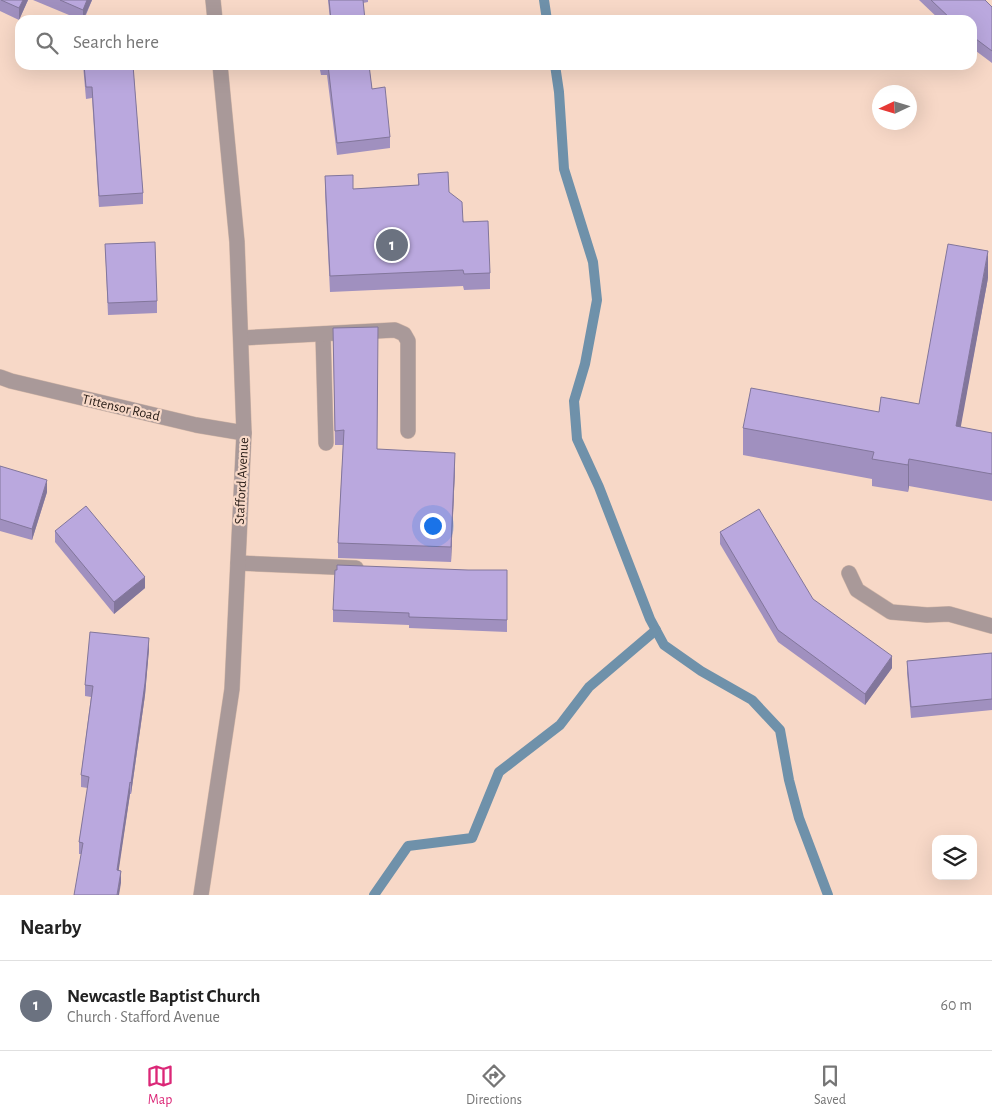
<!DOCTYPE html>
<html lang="en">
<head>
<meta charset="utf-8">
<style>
	:root { --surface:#fff; --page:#f2f2f2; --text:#222; --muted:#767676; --line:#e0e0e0; --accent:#db2777 }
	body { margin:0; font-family:"Alegreya Sans",sans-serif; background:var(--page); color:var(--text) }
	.controls { position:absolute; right:15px; bottom:15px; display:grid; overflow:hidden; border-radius:10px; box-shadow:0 5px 20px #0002 }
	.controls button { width:45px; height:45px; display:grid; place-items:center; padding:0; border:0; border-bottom:1px solid var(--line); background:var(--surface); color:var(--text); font:25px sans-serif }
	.compass { position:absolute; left:872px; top:85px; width:45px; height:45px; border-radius:50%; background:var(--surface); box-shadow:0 5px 20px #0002; rotate:266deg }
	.you { position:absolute; left:432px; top:525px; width:18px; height:18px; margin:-12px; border:4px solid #fff; border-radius:50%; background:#1a73e8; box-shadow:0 0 0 8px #1a73e833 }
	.badge { display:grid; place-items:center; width:32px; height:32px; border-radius:50%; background:var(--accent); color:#fff; font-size:16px; font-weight:700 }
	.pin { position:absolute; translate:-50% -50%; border:2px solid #fff; box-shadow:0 1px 5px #0006 }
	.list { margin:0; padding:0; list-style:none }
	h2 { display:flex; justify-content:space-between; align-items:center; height:65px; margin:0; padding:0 20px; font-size:21px }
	h2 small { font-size:16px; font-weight:400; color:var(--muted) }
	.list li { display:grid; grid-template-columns:32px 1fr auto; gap:15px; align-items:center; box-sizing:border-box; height:90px; padding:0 20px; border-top:1px solid var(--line) }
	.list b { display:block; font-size:19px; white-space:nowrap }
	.list p { margin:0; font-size:16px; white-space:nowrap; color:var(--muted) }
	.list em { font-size:16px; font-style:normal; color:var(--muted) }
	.icon { flex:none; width:28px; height:28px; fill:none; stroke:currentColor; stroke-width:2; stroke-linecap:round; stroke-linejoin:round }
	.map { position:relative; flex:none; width:992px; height:895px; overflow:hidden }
	.search { position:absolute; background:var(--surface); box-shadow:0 5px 20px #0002; left:15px; right:15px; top:15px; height:55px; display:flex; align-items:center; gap:12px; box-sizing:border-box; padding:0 18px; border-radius:15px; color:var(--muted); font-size:19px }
	.sheet { height:155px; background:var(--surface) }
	nav { display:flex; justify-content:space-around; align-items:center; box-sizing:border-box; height:70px; border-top:1px solid var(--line); background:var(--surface); font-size:14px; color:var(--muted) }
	nav a { display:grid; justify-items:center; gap:2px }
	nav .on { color:var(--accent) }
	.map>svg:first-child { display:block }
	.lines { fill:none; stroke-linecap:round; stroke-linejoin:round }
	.stream { stroke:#6f91aa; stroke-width:10 }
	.minor-casing { stroke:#d3b7a8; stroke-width:16 }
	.minor { stroke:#a99999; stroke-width:15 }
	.wall { fill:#a090bf }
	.shaded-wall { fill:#82769b }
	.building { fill:#baa8de; stroke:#82769b }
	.labels { text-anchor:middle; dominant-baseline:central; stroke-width:4.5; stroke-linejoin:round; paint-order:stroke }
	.street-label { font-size:14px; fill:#2d211b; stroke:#f7d8c7 }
</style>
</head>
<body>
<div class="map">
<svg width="992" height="895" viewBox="0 0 992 895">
	<rect width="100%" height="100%" fill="#f7d8c7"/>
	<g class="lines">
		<g class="stream">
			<path d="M 544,0 L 547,20"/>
			<path d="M 555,65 L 559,92 L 564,169 L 593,262 L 597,300 L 585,364 L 574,401 L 577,439 L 599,487 L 650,619 L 664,645 L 701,671 L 752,700 L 780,730 L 789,780 L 799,818 L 828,895"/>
			<path d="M 374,895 L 408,846 L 472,838 L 499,772 L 560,725 L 589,687 L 656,630"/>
		</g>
		<g class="minor-casing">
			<g id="minor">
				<path d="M 213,0 L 215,20"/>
				<path d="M 323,334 L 326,443"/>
				<path d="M 241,338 L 395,330 L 404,334 L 408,341 L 408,431"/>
				<path d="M 0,377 L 11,381 L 196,425 L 244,433"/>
				<path d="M 238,563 L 356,568"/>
				<path d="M 849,573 L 857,590 L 891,612 L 927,615 L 949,614 L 992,626"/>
				<path d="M 201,895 L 232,689 L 244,433 L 237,242 L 220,65"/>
			</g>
		</g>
		<use href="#minor" class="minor"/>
	</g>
	<g class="wall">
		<path d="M 0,0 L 28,0 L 19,20 L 0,11 Z"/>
		<path d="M 33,0 L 92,0 L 84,20 L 81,20 Z"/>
		<path d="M 328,0 L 368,0 L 368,2 L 363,3 L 365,20 L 330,20 Z"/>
		<path d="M 919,0 L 985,0 L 992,7 L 992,63 L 972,48 L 972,20 L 940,20 Z"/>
		<path d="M 83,65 L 133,65 L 143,193 L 143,204 L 99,207 L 92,98 L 86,99 Z"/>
		<path d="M 319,65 L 369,65 L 372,89 L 390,137 L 390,148 L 337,155 L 327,75 L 321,75 Z"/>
		<path d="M 418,174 L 449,192 L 490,273 L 490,289 L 464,290 L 463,286 L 330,292 L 325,192 L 325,176 L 353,189 L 418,185 Z"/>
		<path d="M 105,244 L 157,301 L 157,313 L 108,315 Z"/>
		<path d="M 988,278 L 960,427 L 992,433 L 992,501 L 909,486 L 908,492 L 872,486 L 872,479 L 743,455 L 743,428 L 879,412 L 919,404 Z"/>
		<path d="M 333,328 L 377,449 L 455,468 L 451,562 L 338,558 L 338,543 L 343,445 L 335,445 Z"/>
		<path d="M 0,466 L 47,492 L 32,540 L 0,531 Z"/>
		<path d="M 55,531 L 145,588 L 114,614 L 55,542 Z"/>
		<path d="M 720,532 L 813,599 L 892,668 L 865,705 L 778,642 L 720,544 Z"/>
		<path d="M 468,570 L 507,570 L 507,632 L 409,628 L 409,625 L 333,622 L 333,610 Z"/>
		<path d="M 149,649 L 145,695 L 131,794 L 130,794 L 118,871 L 121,883 L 81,854 L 79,854 L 79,842 L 88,788 L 81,787 L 81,775 L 91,697 L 85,696 L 85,685 Z"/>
		<path d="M 992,653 L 992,710 L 911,718 L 907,673 L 907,661 Z"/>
	</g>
	<g class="shaded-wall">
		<path d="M 23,0 L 28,0 L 19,20 L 19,8 Z"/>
		<path d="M 87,0 L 92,0 L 83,20 L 83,10 Z"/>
		<path d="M 988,251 L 988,278 L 956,453 L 956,426 Z"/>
		<path d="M 455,453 L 455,468 L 451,562 L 451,547 Z"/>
		<path d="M 909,459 L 909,486 L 908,492 L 908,465 Z"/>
		<path d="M 47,480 L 47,492 L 32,540 L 32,529 Z"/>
		<path d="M 145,577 L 145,588 L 114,614 L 114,602 Z"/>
		<path d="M 149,638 L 149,649 L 145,695 L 131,794 L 131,783 Z"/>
		<path d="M 892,656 L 892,668 L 865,705 L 865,694 Z"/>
		<path d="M 130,782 L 130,794 L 117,882 L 117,870 Z"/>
		<path d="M 121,871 L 121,883 L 119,895 L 117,895 Z"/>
	</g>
	<g class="building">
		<path d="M 1,0 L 23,0 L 19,8 Z"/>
		<path d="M 60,0 L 87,0 L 83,10 Z"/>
		<path d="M 329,0 L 363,0 L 365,20 L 331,20 Z"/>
		<path d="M 931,0 L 985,0 L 992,7 L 992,51 L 972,36 L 972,20 L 952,20 Z"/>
		<path d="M 84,65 L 133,65 L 143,193 L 99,196 L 92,87 L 86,87 Z"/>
		<path d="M 328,65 L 369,65 L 372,89 L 385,87 L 390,137 L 337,143 Z"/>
		<path d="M 448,172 L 449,192 L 462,202 L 463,222 L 488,221 L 490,273 L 464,274 L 463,270 L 330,276 L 325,176 L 353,175 L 353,189 L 419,185 L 418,174 Z"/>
		<path d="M 155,242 L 157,301 L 108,303 L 105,244 Z"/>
		<path d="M 948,244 L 988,251 L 956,426 L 992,433 L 992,474 L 909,459 L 908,465 L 872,459 L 874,452 L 743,428 L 751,388 L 879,412 L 881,397 L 919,404 Z"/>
		<path d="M 378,327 L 377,449 L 455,453 L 451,547 L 338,543 L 344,430 L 335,431 L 333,328 Z"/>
		<path d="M 0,466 L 47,480 L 32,529 L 0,519 Z"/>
		<path d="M 86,506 L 145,577 L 114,602 L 55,531 Z"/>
		<path d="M 759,509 L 813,599 L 892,656 L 865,694 L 778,630 L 720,532 Z"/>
		<path d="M 337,565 L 468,570 L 507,570 L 507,620 L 409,617 L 409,613 L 333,610 L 335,570 L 337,570 Z"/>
		<path d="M 90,632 L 149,638 L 145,683 L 131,783 L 130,782 L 117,870 L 121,871 L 117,895 L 74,895 L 83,843 L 79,842 L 89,777 L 81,775 L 93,686 L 85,685 Z"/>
		<path d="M 992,653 L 992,699 L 911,707 L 907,661 Z"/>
	</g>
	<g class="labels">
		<g class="street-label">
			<text transform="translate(121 408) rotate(13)">Tittensor Road</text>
			<text transform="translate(242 481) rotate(-87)">Stafford Avenue</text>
		</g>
	</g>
</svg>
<div class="controls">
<button><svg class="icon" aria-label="layers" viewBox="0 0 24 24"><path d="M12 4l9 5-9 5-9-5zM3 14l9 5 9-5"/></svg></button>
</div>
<svg class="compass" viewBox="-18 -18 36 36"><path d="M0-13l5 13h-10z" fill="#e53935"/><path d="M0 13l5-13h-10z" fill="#767676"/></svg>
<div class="you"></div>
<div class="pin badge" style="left:392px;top:245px;background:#6b7280">1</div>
<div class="search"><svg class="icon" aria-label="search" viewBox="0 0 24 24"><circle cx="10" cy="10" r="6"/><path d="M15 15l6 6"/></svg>Search here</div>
</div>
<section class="sheet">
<h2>Nearby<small></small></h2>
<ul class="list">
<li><span class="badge" style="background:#6b7280">1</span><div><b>Newcastle Baptist Church</b><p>Church · Stafford Avenue</p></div><em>60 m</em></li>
</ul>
</section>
<nav>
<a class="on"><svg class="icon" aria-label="map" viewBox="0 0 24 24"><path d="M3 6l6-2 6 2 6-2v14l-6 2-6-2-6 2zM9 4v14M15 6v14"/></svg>Map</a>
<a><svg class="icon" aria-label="directions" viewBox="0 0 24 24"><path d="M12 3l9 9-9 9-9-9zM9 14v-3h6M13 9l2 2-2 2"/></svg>Directions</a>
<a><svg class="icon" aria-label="saved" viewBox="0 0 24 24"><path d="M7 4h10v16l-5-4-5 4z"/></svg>Saved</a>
</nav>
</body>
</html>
